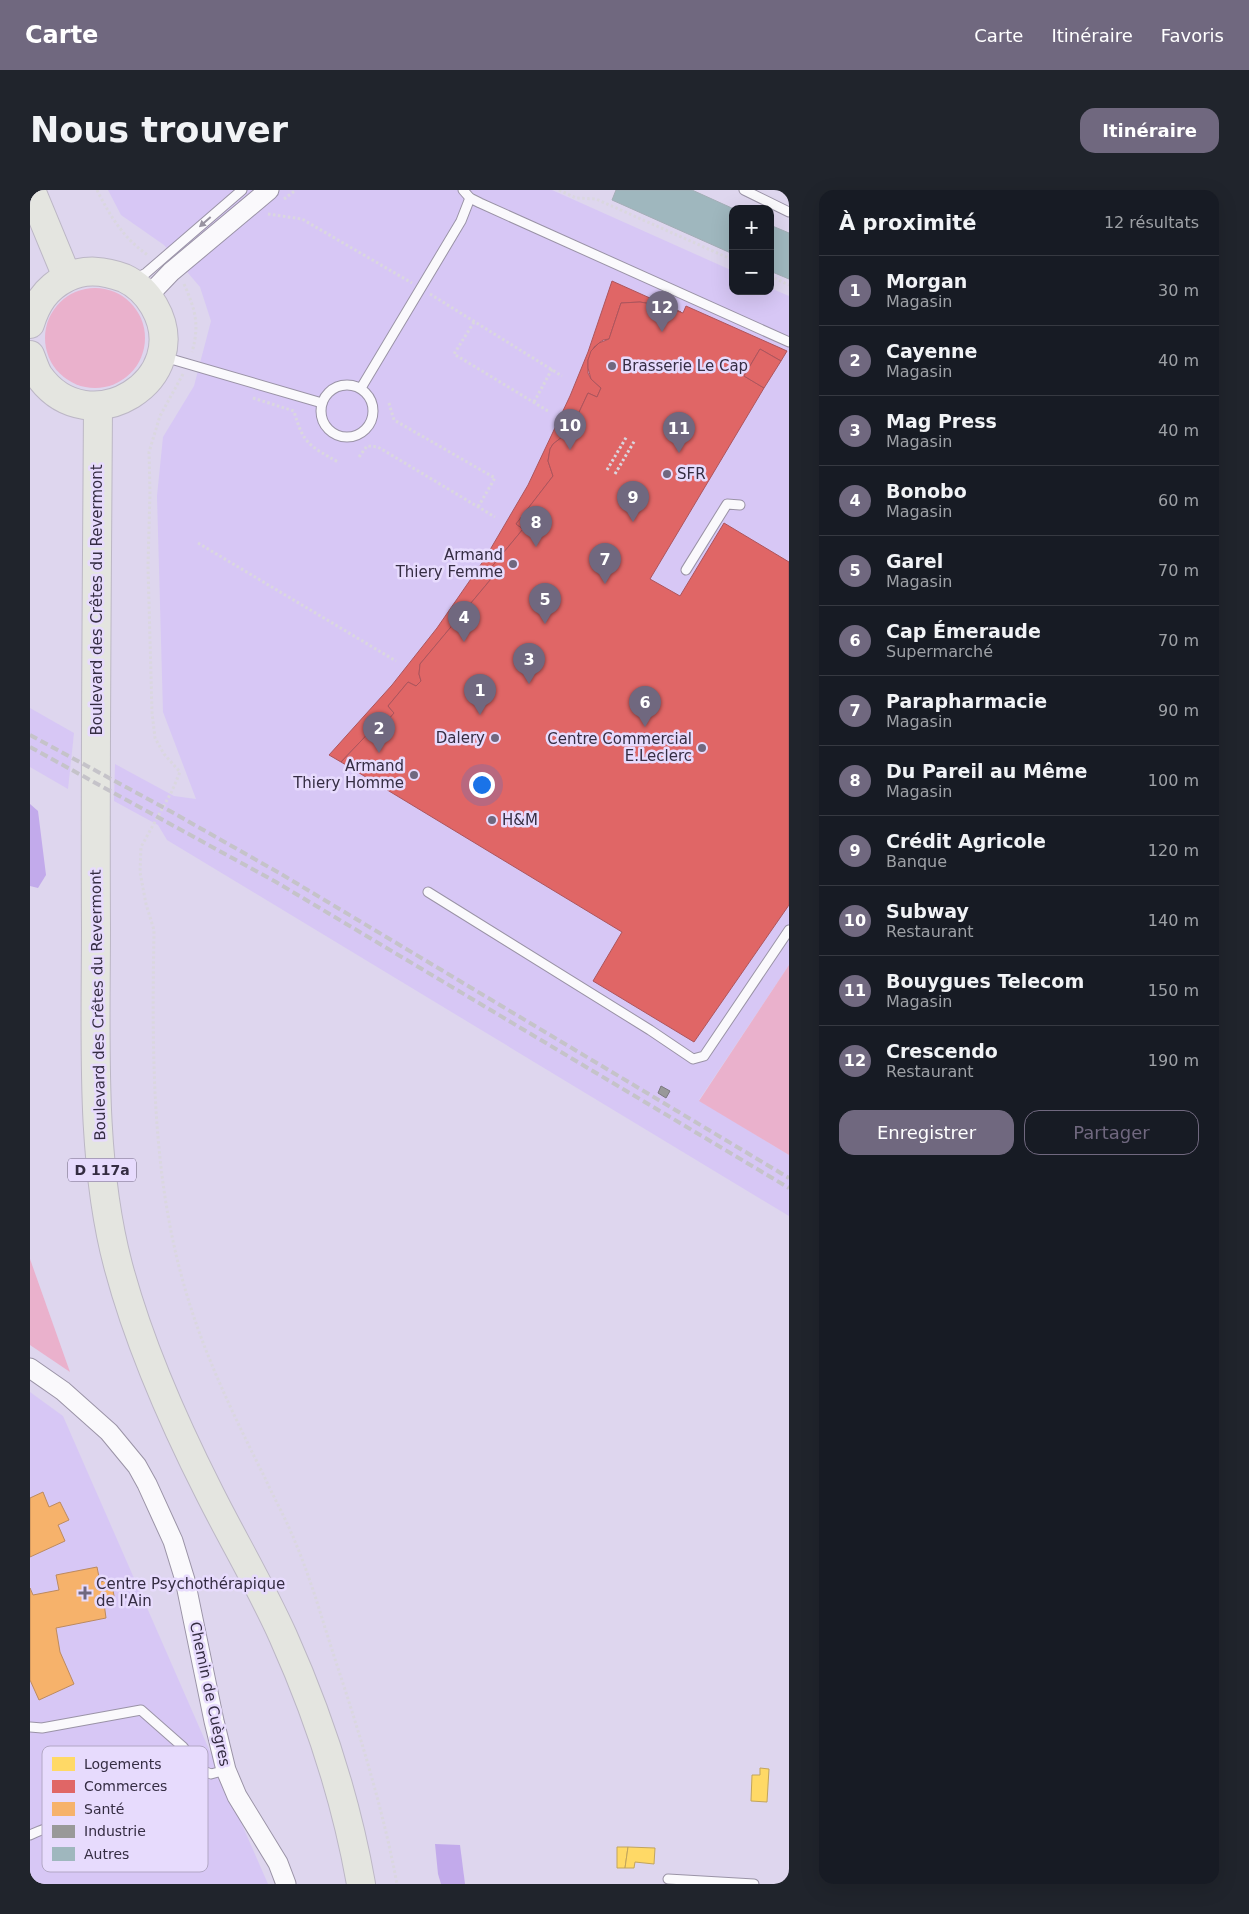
<!DOCTYPE html>
<html lang="fr">
<head>
<meta charset="utf-8">
<style>
	:root { --surface:#171b24; --page:#20242c; --text:#f1f3f6; --muted:#9ea1a6; --line:#363941; --accent:#70687f }
	body { margin:0; font-family:"DejaVu Sans",sans-serif; background:var(--page); color:var(--text) }
	.controls { position:absolute; right:15px; top:15px; display:grid; overflow:hidden; border-radius:10px; box-shadow:0 5px 20px #0002 }
	.controls button { width:45px; height:45px; display:grid; place-items:center; padding:0; border:0; border-bottom:1px solid var(--line); background:var(--surface); color:var(--text); font:25px sans-serif }
	.you { position:absolute; left:451px; top:594px; width:18px; height:18px; margin:-12px; border:4px solid #fff; border-radius:50%; background:#1a73e8; box-shadow:0 0 0 8px #1a73e833 }
	.badge { display:grid; place-items:center; width:32px; height:32px; border-radius:50%; background:var(--accent); color:#fff; font-size:16px; font-weight:700 }
	.pin { position:absolute; translate:-50% -41px; filter:drop-shadow(0 1px 2px #0008) }
	.pin::after { content:''; position:absolute; top:26px; width:18px; height:15px; background:inherit; clip-path:polygon(0 0,100% 0,50% 100%) }
	.list { margin:0; padding:0; list-style:none }
	h2 { display:flex; justify-content:space-between; align-items:center; height:65px; margin:0; padding:0 20px; font-size:21px }
	h2 small { font-size:16px; font-weight:400; color:var(--muted) }
	.list li { display:grid; grid-template-columns:32px 1fr auto; gap:15px; align-items:center; box-sizing:border-box; height:70px; padding:0 20px; border-top:1px solid var(--line) }
	.list b { display:block; font-size:19px; white-space:nowrap }
	.list p { margin:0; font-size:16px; white-space:nowrap; color:var(--muted) }
	.list em { font-size:16px; font-style:normal; color:var(--muted) }
	.actions { display:flex; gap:10px; padding:15px 20px }
	.actions a { flex:1; padding:11px 0; border:1px solid var(--accent); border-radius:15px; text-align:center; font-size:18px; color:var(--accent) }
	.actions .main { background:var(--accent); color:#fff }
	.map { position:relative; flex:none; width:759px; height:1694px; overflow:hidden; border-radius:15px }
	header { display:flex; align-items:center; gap:30px; box-sizing:border-box; height:70px; padding:0 25px; background:var(--accent); color:#fff }
	header strong { font-size:24px }
	nav { display:flex; gap:28px; margin-inline-start:auto; font-size:18px }
	.intro { display:flex; align-items:center; justify-content:space-between; box-sizing:border-box; height:120px; padding:0 30px }
	h1 { margin:0; font-size:35px }
	.button { padding:12px 22px; border-radius:15px; background:var(--accent); color:#fff; font-size:18px; font-weight:700 }
	main { display:flex; gap:30px; padding:0 30px }
	aside { flex:1; background:var(--surface); border-radius:15px; box-shadow:0 5px 20px #0002 }
	.map>svg:first-child { display:block }
	.built { fill:#d7c7f5 }
	.green { fill:#eab1cc }
	.water { fill:#c2aaeb }
	.homes { fill:#ffd966; stroke:#c2a55c }
	.shops { fill:#e06666; stroke:#ad555c }
	.health { fill:#f6b26b; stroke:#bc8a5f }
	.industry { fill:#999; stroke:#7b797f }
	.building { fill:#9fb7be; stroke:#a3aeb6 }
	.lines { fill:none; stroke-linecap:round; stroke-linejoin:round }
	.lane-casing { stroke:#9a93a6; stroke-width:11 }
	.street-casing { stroke:#9a93a6; stroke-width:21 }
	.primary-casing { stroke:#bcb7c5; stroke-width:30 }
	.path { stroke:#dad7df; stroke-width:3; stroke-dasharray:2.5 2.5; stroke-linecap:butt }
	.lane { stroke:#faf9fc; stroke-width:9 }
	.street { stroke:#faf9fc; stroke-width:19 }
	.primary { stroke:#e4e5e0; stroke-width:28 }
	.rail { stroke:#c5c3c9; stroke-width:4; stroke-dasharray:8 4; stroke-linecap:butt }
	.oneway { fill:#9893a0 }
	.poi-dot { fill:#70687f; stroke:#e7dbfd; stroke-width:2 }
	.labels { text-anchor:middle; dominant-baseline:central; stroke-width:5; stroke-linejoin:round; paint-order:stroke }
	.shield { fill:#e7dbfd; stroke:#6a617b; stroke-width:1 }
	.shield-label { font-size:14px; font-weight:bold; fill:#352d43 }
	.poi-label { font-size:15px; fill:#352d43; stroke:#e7dbfd; text-anchor:start }
	.street-label { font-size:15px; fill:#352d43; stroke:#e7dbfd }
	.key { fill:#e7dbfd; stroke:#b2a7c5; stroke-width:1 }
	.key-label { font-size:14px; fill:#352d43 }
</style>
</head>
<body>
<header>
<strong>Carte</strong>
<nav><a>Carte</a><a>Itinéraire</a><a>Favoris</a></nav>
</header>
<div class="intro"><h1>Nous trouver</h1><a class="button">Itinéraire</a></div>
<main>
<div class="map">
<svg width="759" height="1694" viewBox="0 0 759 1694">
	<rect width="100%" height="100%" fill="#ded6ee"/>
	<g class="built">
		<path d="M 78,0 L 522,0 L 703,81 L 703,101 L 740,101 L 740,98 L 759,106 L 759,775 L 669,910 L 759,965 L 759,1026 L 137,650 L 128,635 L 84,611 L 85,574 L 144,606 L 166,609 L 133,522 L 127,306 L 133,247 L 164,196 L 181,131 L 170,97 L 134,55 L 91,25 Z"/>
		<path d="M 0,518 L 44,543 L 38,599 L 0,577 Z"/>
		<path d="M 0,1202 L 33,1226 L 238,1694 L 0,1694 Z"/>
	</g>
	<g class="green">
		<circle cx="65" cy="148" r="50"/>
		<path d="M 759,775 L 759,965 L 669,911 Z"/>
		<path d="M 0,1069 L 40,1182 L 0,1155 Z"/>
	</g>
	<g class="water">
		<path d="M 0,614 L 8,621 L 16,685 L 8,698 L 0,696 Z"/>
		<path d="M 405,1654 L 430,1655 L 435,1694 L 411,1694 L 408,1684 Z"/>
	</g>
	<g class="homes">
		<path d="M 730,1578 L 739,1579 L 737,1612 L 721,1611 L 722,1585 L 730,1585 Z"/>
		<path d="M 587,1657 L 598,1657 L 595,1678 L 587,1678 Z"/>
		<path d="M 598,1657 L 625,1658 L 624,1674 L 605,1672 L 604,1678 L 595,1678 Z"/>
	</g>
	<g class="shops">
		<path d="M 582,91 L 651,122 L 627,115 L 610,112 L 591,113 L 579,149 L 573,150 L 564,157 L 558,170 L 558,183 L 561,189 L 571,198 L 567,207 L 558,203 L 544,233 L 552,238 L 549,245 L 542,245 L 532,247 L 523,254 L 520,259 L 518,271 L 523,286 L 486,334 L 493,339 L 455,385 L 461,389 L 390,474 L 389,484 L 391,491 L 386,496 L 378,492 L 358,516 L 364,523 L 359,529 L 350,531 L 311,572 L 299,565 L 362,495 L 407,438 L 454,370 L 498,295 L 540,206 L 558,162 Z"/>
		<path d="M 610,112 L 627,115 L 653,123 L 656,116 L 757,161 L 751,171 L 730,159 L 714,186 L 734,198 L 620,389 L 650,406 L 694,333 L 759,372 L 759,715 L 664,852 L 563,791 L 592,742 L 311,572 L 350,531 L 359,529 L 364,523 L 358,516 L 378,492 L 386,496 L 391,491 L 389,484 L 390,474 L 461,389 L 455,385 L 493,339 L 486,334 L 523,286 L 518,271 L 520,259 L 523,254 L 532,247 L 542,245 L 549,245 L 552,238 L 544,233 L 558,203 L 567,207 L 571,198 L 561,189 L 558,178 L 558,170 L 561,161 L 569,153 L 579,149 L 591,113 Z"/>
		<path d="M 730,159 L 751,171 L 734,198 L 714,186 Z"/>
	</g>
	<g class="health">
		<path d="M 13,1302 L 19,1317 L 30,1312 L 39,1330 L 28,1335 L 35,1351 L 0,1367 L 0,1308 Z"/>
		<path d="M 67,1377 L 70,1392 L 81,1390 L 85,1411 L 74,1413 L 76,1428 L 26,1438 L 30,1462 L 44,1494 L 9,1510 L 0,1490 L 0,1398 L 3,1405 L 29,1400 L 26,1385 Z"/>
	</g>
	<path class="industry" d="M 631,896 L 640,901 L 636,908 L 628,903 Z"/>
	<g class="building">
		<path d="M 586,0 L 662,0 L 704,19 L 703,64 L 582,10 Z"/>
		<path d="M 740,35 L 759,43 L 759,89 L 740,81 Z"/>
	</g>
	<g class="lines">
		<g class="lane-casing">
			<g id="lane">
				<path d="M 433,0 L 440,8 L 450,13 L 759,152"/>
				<path d="M 714,0 L 759,22"/>
				<path d="M 105,89 L 116,83 L 212,0"/>
				<path d="M 134,167 L 292,213"/>
				<circle cx="317" cy="221" r="26"/>
				<path d="M 331,198 L 431,31 L 440,8"/>
				<path d="M 656,380 L 697,314 L 710,315"/>
				<path d="M 398,702 L 620,840 L 663,869 L 674,866 L 759,740"/>
				<path d="M 0,1537 L 12,1538 L 111,1520 L 153,1557 L 171,1580 L 181,1584 L 196,1580"/>
				<path d="M 0,1645 C 15,1638 27,1633 42,1641"/>
				<path d="M 638,1689 L 724,1694"/>
			</g>
		</g>
		<g class="street-casing">
			<g id="street">
				<path d="M 118,106 L 141,82 L 239,0"/>
				<path d="M 0,1178 L 33,1201 L 79,1242 L 107,1276 L 117,1294 L 143,1351 L 155,1390 L 184,1531 L 196,1580 L 207,1606 L 248,1673 L 256,1694"/>
			</g>
		</g>
		<g class="primary-casing">
			<g id="primary">
				<path d="M 1,0 L 37,87"/>
				<path d="M 0,134 C 6,114 16,98 36,88 C 54,78 76,81 94,88 C 107,94 117,104 124,116 C 166,189 59,256 9,186 C 5,180 3,172 0,165"/>
				<path d="M 68,216 C 67,390 65,564 66,738 C 66,847 60,969 88,1075 C 109,1154 142,1229 179,1302 C 203,1350 231,1397 253,1446 C 288,1524 316,1609 331,1694"/>
			</g>
		</g>
		<g class="path">
			<path d="M 67,0 C 80,26 94,49 119,66"/>
			<path d="M 529,0 L 546,8 L 566,9 L 703,70"/>
			<path d="M 254,9 L 266,0"/>
			<path d="M 238,24 L 272,29 L 382,93"/>
			<path d="M 740,86 L 759,95"/>
			<path d="M 154,94 C 165,119 170,134 162,162"/>
			<path d="M 400,104 L 532,186"/>
			<path d="M 444,132 L 424,164 L 518,221"/>
			<path d="M 153,184 L 130,226 L 119,262 L 120,302 L 118,376 L 122,522 L 125,548 L 134,564 L 150,582 L 142,601 L 111,657 L 110,682 L 116,714 L 124,740 C 122,860 121,985 156,1102 C 175,1167 204,1226 234,1286 C 244,1308 257,1331 266,1354 C 282,1392 293,1433 306,1472 C 330,1545 353,1619 367,1694"/>
			<path d="M 223,208 L 264,221 C 273,254 280,256 308,272"/>
			<path d="M 504,212 L 522,179"/>
			<path d="M 359,213 L 364,230 L 465,288 L 448,317"/>
			<path d="M 329,267 L 337,256 L 348,257 L 465,327"/>
			<path d="M 577,280 L 597,246"/>
			<path d="M 585,284 L 605,250"/>
			<path d="M 168,353 L 366,471"/>
		</g>
		<use href="#lane" class="lane"/>
		<use href="#street" class="street"/>
		<use href="#primary" class="primary"/>
		<g class="rail">
			<path d="M 0,545 L 140,621 L 251,684 L 759,988"/>
			<path d="M 0,557 L 246,692 L 759,998"/>
		</g>
	</g>
	<defs><path id="oneway-solid" d="M-6-.8H1V-3.2L6.5 0L1 3.2V.8H-6Z" transform="scale(1.25)"/></defs>
	<use class="oneway" href="#oneway-solid" transform="translate(175 32) rotate(139)"/>
	<g class="poi-dot">
		<circle cx="582" cy="176" r="5"/>
		<circle cx="637" cy="284" r="5"/>
		<circle cx="483" cy="374" r="5"/>
		<circle cx="465" cy="548" r="5"/>
		<circle cx="672" cy="558" r="5"/>
		<circle cx="384" cy="585" r="5"/>
		<circle cx="462" cy="630" r="5"/>
		<path d="M52.5 1395.5h5v5h5v5h-5v5h-5v-5h-5v-5h5z"/>
	</g>
	<g class="labels">
		<rect class="shield" x="38" y="968.5" width="68" height="23" rx="4"/>
		<g class="shield-label">
			<text x="72" y="980">D 117a</text>
		</g>
		<g class="poi-label">
			<text x="592" y="176">Brasserie Le Cap</text>
			<text x="647" y="284">SFR</text>
			<text x="473" y="365" text-anchor="end">Armand<tspan x="473" dy="17">Thiery Femme</tspan></text>
			<text x="455" y="548" text-anchor="end">Dalery</text>
			<text x="662" y="549" text-anchor="end">Centre Commercial<tspan x="662" dy="17">E.Leclerc</tspan></text>
			<text x="374" y="576" text-anchor="end">Armand<tspan x="374" dy="17">Thiery Homme</tspan></text>
			<text x="472" y="630">H&amp;M</text>
			<text x="66" y="1394">Centre Psychothérapique<tspan x="66" dy="17">de l'Ain</tspan></text>
		</g>
		<g class="street-label">
			<text transform="translate(67 410) rotate(-90)">Boulevard des Crêtes du Revermont</text>
			<text transform="translate(68 815) rotate(-91)">Boulevard des Crêtes du Revermont</text>
			<text transform="translate(180 1504) rotate(78)">Chemin de Cuègres</text>
		</g>
	</g>
	<rect x="12" y="1556" width="166" height="126" rx="8" class="key"/>
	<rect x="22" y="1567" width="23" height="14" fill="#ffd966"/>
	<rect x="22" y="1590" width="23" height="13" fill="#e06666"/>
	<rect x="22" y="1612" width="23" height="14" fill="#f6b26b"/>
	<rect x="22" y="1635" width="23" height="13" fill="#999"/>
	<rect x="22" y="1657" width="23" height="14" fill="#9fb7be"/>
	<g class="key-label">
		<text x="54" y="1579">Logements</text>
		<text x="54" y="1601">Commerces</text>
		<text x="54" y="1624">Santé</text>
		<text x="54" y="1646">Industrie</text>
		<text x="54" y="1669">Autres</text>
	</g>
</svg>
<div class="controls">
<button>+</button>
<button>−</button>
</div>
<div class="you"></div>
<div class="pin badge" style="left:450px;top:525px">1</div>
<div class="pin badge" style="left:349px;top:563px">2</div>
<div class="pin badge" style="left:499px;top:494px">3</div>
<div class="pin badge" style="left:434px;top:452px">4</div>
<div class="pin badge" style="left:515px;top:434px">5</div>
<div class="pin badge" style="left:615px;top:537px">6</div>
<div class="pin badge" style="left:575px;top:394px">7</div>
<div class="pin badge" style="left:506px;top:357px">8</div>
<div class="pin badge" style="left:603px;top:332px">9</div>
<div class="pin badge" style="left:540px;top:260px">10</div>
<div class="pin badge" style="left:649px;top:263px">11</div>
<div class="pin badge" style="left:632px;top:142px">12</div>
</div>
<aside>
<h2>À proximité<small>12 résultats</small></h2>
<ul class="list">
<li><span class="badge">1</span><div><b>Morgan</b><p>Magasin</p></div><em>30 m</em></li>
<li><span class="badge">2</span><div><b>Cayenne</b><p>Magasin</p></div><em>40 m</em></li>
<li><span class="badge">3</span><div><b>Mag Press</b><p>Magasin</p></div><em>40 m</em></li>
<li><span class="badge">4</span><div><b>Bonobo</b><p>Magasin</p></div><em>60 m</em></li>
<li><span class="badge">5</span><div><b>Garel</b><p>Magasin</p></div><em>70 m</em></li>
<li><span class="badge">6</span><div><b>Cap Émeraude</b><p>Supermarché</p></div><em>70 m</em></li>
<li><span class="badge">7</span><div><b>Parapharmacie</b><p>Magasin</p></div><em>90 m</em></li>
<li><span class="badge">8</span><div><b>Du Pareil au Même</b><p>Magasin</p></div><em>100 m</em></li>
<li><span class="badge">9</span><div><b>Crédit Agricole</b><p>Banque</p></div><em>120 m</em></li>
<li><span class="badge">10</span><div><b>Subway</b><p>Restaurant</p></div><em>140 m</em></li>
<li><span class="badge">11</span><div><b>Bouygues Telecom</b><p>Magasin</p></div><em>150 m</em></li>
<li><span class="badge">12</span><div><b>Crescendo</b><p>Restaurant</p></div><em>190 m</em></li>
</ul>
<div class="actions"><a class="main">Enregistrer</a><a>Partager</a></div>
</aside>
</main>
</body>
</html>
